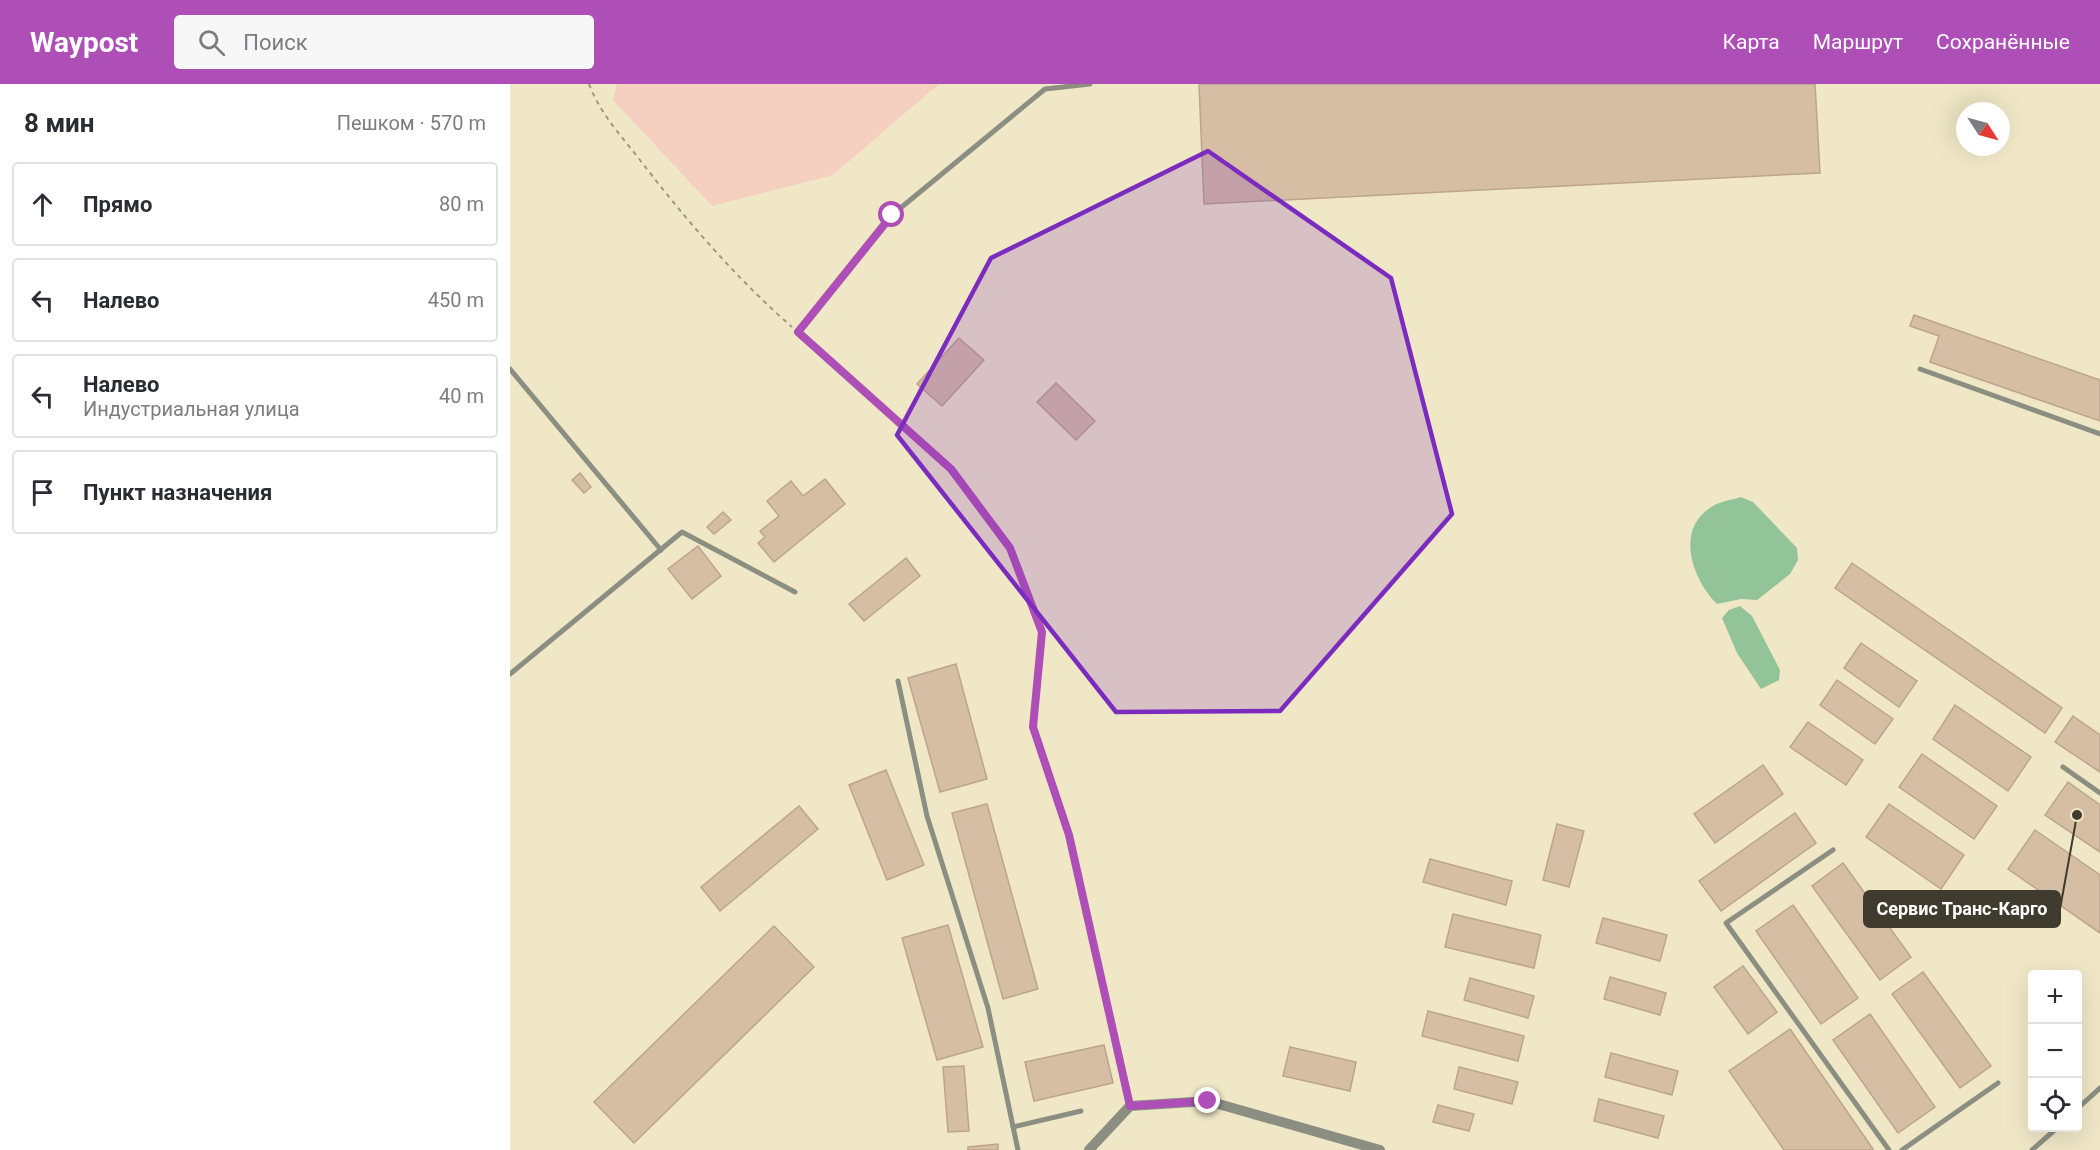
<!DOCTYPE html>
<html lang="ru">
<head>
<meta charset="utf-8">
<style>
	:root { --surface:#fff; --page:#f7f7f7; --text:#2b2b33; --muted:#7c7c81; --line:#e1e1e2; --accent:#ae4fb7 }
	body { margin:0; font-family:Roboto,sans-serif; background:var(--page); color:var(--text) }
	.controls { position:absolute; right:18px; bottom:18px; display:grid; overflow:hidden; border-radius:6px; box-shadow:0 6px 24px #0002 }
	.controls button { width:54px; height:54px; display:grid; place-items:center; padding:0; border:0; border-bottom:2px solid var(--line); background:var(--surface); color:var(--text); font:30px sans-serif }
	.compass { position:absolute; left:1446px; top:18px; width:54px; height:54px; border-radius:50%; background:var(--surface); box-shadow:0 6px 24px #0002; rotate:126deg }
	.stop { position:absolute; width:18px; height:18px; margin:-14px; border:4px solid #ae4fb7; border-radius:50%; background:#fff }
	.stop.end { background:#ae4fb7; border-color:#fff; box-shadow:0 2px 6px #0008 }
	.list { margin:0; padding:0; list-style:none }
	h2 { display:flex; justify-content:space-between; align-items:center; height:78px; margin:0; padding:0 24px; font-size:26px }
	h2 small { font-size:20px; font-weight:400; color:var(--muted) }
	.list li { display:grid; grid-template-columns:39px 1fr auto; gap:18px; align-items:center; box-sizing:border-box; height:84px; margin:0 12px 12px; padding:0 12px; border:2px solid var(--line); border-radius:6px }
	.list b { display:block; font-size:22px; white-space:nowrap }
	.list p { margin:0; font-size:20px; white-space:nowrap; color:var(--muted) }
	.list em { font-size:20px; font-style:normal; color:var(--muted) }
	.icon { flex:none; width:33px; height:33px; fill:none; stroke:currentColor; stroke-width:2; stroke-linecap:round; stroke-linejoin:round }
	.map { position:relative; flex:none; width:1590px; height:1066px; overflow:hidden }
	header { display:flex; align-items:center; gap:36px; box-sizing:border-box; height:84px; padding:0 30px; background:var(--accent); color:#fff }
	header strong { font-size:28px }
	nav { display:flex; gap:33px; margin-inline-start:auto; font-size:21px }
	.search { width:420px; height:54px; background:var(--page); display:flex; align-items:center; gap:15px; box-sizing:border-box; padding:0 21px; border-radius:6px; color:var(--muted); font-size:22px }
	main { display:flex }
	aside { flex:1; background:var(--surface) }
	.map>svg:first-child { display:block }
	.green { fill:#f5d0c1 }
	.water { fill:#93c399 }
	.building { fill:#d6bea4; stroke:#bca58c; stroke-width:1.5 }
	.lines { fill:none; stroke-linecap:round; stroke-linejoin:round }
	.path { stroke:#9f9981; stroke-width:2; stroke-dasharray:4.5 4.5; stroke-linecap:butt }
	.service { stroke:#8b8f82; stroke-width:5 }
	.minor { stroke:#8b8f82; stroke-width:10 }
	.route { stroke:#ae4fb7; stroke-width:8 }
	.marked { fill:#7b2cbf; fill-opacity:0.2; stroke:#7b2cbf; stroke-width:4.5; stroke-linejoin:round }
	.leader { fill:none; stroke:#3f3c2f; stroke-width:2 }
	.callout-dot { fill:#3f3c2f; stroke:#efe7c6; stroke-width:2 }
	.callout { fill:#3f3c2f; stroke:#3f3c2f; stroke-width:2 }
	.callout-label { font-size:18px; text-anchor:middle; font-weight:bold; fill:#fff }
</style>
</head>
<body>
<header>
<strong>Waypost</strong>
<div class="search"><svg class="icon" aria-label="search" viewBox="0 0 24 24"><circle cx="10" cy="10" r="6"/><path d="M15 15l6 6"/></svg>Поиск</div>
<nav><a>Карта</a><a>Маршрут</a><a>Сохранённые</a></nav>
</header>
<main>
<aside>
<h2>8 мин<small>Пешком · 570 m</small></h2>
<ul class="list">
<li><svg class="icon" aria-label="ahead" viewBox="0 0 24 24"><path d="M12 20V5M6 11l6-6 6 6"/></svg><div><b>Прямо</b></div><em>80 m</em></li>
<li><svg class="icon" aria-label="left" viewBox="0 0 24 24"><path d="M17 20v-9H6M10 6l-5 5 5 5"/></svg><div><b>Налево</b></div><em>450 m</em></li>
<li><svg class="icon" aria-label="left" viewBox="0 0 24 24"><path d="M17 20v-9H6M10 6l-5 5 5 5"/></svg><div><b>Налево</b><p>Индустриальная улица</p></div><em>40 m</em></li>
<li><svg class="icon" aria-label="arrive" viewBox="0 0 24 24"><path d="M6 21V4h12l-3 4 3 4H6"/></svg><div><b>Пункт назначения</b></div></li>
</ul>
</aside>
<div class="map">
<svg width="1590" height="1066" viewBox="0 0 1590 1066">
	<rect width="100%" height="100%" fill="#efe7c6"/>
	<path class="green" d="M 107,0 L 429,0 L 323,91 L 202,122 L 103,16 Z"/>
	<g class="water">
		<path d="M 1231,413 L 1243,418 L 1287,464 L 1288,476 L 1280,490 L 1247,516 L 1231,515 L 1207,520 C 1182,495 1164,444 1203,422 C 1211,417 1222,416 1231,413 Z"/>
		<path d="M 1230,522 L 1242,532 L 1270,586 L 1269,596 L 1251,605 L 1227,569 L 1212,534 L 1219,526 Z"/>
	</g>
	<g class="building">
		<path d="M 689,0 L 1305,0 L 1310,89 L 694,120 Z"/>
		<path d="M 1404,231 L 1590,296 L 1590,337 L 1420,278 L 1429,252 L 1400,242 Z"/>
		<path d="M 449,254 L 474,276 L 432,322 L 407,300 Z"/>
		<path d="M 546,299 L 585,337 L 566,356 L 527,318 Z"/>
		<path d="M 70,389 L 81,403 L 74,409 L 62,396 Z"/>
		<path d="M 315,395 L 335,420 L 264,478 L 248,459 L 255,453 L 250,447 L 269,432 L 257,417 L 281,397 L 293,412 Z"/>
		<path d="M 213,428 L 221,436 L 204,450 L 197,443 Z"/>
		<path d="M 188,462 L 211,492 L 182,515 L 158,485 Z"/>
		<path d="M 396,474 L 410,492 L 354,537 L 339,520 Z"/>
		<path d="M 1342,479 L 1552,624 L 1535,649 L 1325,504 Z"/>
		<path d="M 1351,559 L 1407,597 L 1389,623 L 1334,584 Z"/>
		<path d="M 446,580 L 477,695 L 430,708 L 398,594 Z"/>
		<path d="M 1327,596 L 1383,635 L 1365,660 L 1310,621 Z"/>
		<path d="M 1445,621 L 1521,673 L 1498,707 L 1423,655 Z"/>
		<path d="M 1563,632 L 1590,651 L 1590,688 L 1545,658 Z"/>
		<path d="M 1298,638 L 1353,676 L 1336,701 L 1280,663 Z"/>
		<path d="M 1412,670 L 1487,722 L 1464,755 L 1389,703 Z"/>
		<path d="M 1253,681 L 1273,710 L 1205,759 L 1184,730 Z"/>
		<path d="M 376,686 L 414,781 L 377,796 L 339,701 Z"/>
		<path d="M 1558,698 L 1590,721 L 1590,768 L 1535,731 Z"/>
		<path d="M 477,720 L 528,905 L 493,915 L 442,729 Z"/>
		<path d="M 1379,720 L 1454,771 L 1431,805 L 1356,753 Z"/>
		<path d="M 289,722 L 308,745 L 210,827 L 191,803 Z"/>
		<path d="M 1285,729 L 1306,759 L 1211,827 L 1189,797 Z"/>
		<path d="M 1047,740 L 1074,747 L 1059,803 L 1033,796 Z"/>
		<path d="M 1525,746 L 1590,791 L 1590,849 L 1498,785 Z"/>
		<path d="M 920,775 L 1002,797 L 996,821 L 913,798 Z"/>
		<path d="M 1333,779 L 1401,873 L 1370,896 L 1302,802 Z"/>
		<path d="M 1283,821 L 1348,914 L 1311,940 L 1246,847 Z"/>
		<path d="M 943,830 L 1031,851 L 1024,884 L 935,863 Z"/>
		<path d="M 1093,834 L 1157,851 L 1150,877 L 1086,859 Z"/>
		<path d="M 438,841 L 473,963 L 427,976 L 392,854 Z"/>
		<path d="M 264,842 L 304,883 L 124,1059 L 84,1018 Z"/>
		<path d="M 1233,882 L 1267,928 L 1238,950 L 1204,903 Z"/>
		<path d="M 1413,888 L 1481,982 L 1450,1004 L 1382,910 Z"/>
		<path d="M 1100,893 L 1156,909 L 1150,931 L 1094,915 Z"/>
		<path d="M 960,894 L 1024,912 L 1018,934 L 954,916 Z"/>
		<path d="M 918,927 L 1014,952 L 1008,977 L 912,952 Z"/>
		<path d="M 1360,930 L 1425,1023 L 1388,1049 L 1323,956 Z"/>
		<path d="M 1280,945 L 1363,1065 L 1361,1066 L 1274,1066 L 1219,987 Z"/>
		<path d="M 594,961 L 603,999 L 524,1017 L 515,978 Z"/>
		<path d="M 780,963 L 846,978 L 840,1007 L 773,992 Z"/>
		<path d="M 1101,969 L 1168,987 L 1162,1011 L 1095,993 Z"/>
		<path d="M 454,982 L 459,1047 L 438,1048 L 433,983 Z"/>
		<path d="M 949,983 L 1008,998 L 1002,1020 L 944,1005 Z"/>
		<path d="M 1089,1015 L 1154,1032 L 1148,1054 L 1084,1037 Z"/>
		<path d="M 928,1021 L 964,1030 L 959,1047 L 923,1038 Z"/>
		<path d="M 488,1060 L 488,1066 L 458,1066 L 458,1063 Z"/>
	</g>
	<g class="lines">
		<g class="path">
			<path d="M 79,0 C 90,29 111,52 130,76 C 176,136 225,193 282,243"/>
			<path d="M 295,255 L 441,385 L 500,464 L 529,539"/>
		</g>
		<g class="service">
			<path d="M 288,248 L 382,131 L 535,5 L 580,0"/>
			<path d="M 0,285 L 151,466"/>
			<path d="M 1410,285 L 1590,350"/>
			<path d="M 532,548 L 523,643 L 559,751 L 620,1022"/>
			<path d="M 0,590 L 172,448 L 285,508"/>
			<path d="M 388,597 L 417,732 L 478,924 L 508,1066"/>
			<path d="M 1553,683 L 1590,709"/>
			<path d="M 1323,766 L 1216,839 L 1379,1066"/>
			<path d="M 1568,1024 L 1590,1004"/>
			<path d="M 503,1043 L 571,1027"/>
			<path d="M 1392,1066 L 1488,999"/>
			<path d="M 1522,1066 L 1547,1044"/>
		</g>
		<path class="minor" d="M 579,1066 L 620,1022 L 698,1017 L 870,1066"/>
	</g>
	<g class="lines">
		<path class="route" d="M 382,131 L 288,248 L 441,385 L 500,464 L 532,548 L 523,643 L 559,751 L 620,1022 L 698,1017"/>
	</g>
	<path class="marked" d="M 698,67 L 881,194 L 942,430 L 770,627 L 606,628 L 387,351 L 481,174 Z"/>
	<path class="leader" d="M1567 731L1550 825"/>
	<circle class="callout-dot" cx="1567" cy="731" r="6"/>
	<rect class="callout" x="1354" y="807" width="196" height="36" rx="6"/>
	<g class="callout-label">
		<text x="1452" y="831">Сервис Транс-Карго</text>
	</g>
</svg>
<div class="controls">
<button>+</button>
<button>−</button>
<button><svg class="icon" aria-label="locate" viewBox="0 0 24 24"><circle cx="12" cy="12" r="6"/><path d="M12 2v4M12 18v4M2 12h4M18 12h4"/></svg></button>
</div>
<svg class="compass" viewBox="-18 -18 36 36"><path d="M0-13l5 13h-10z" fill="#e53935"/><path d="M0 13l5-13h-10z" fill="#7c7c81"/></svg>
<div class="stop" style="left:382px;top:131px"></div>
<div class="stop end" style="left:698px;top:1017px"></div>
</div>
</main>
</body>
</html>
